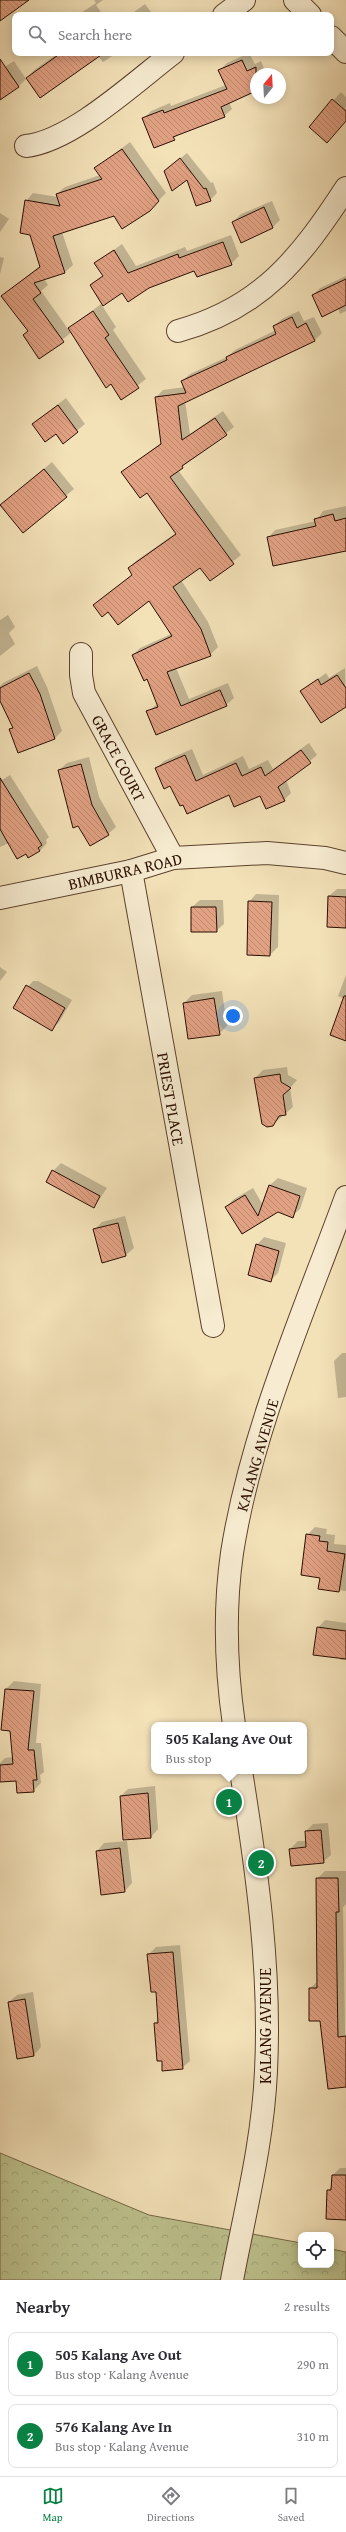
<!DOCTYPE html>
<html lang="en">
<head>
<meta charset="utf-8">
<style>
	:root { --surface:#fff; --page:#f7f7f7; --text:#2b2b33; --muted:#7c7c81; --line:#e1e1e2; --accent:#0b8043 }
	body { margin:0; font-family:"Gentium Book Plus",serif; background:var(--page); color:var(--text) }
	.controls { position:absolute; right:12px; bottom:12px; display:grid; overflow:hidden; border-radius:8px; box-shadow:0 2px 10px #0003 }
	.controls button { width:36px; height:36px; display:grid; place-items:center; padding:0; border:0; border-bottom:1px solid var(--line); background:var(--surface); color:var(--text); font:20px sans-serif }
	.compass { position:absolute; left:250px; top:68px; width:36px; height:36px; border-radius:50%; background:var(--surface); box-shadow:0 2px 10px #0003; rotate:18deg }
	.you { position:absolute; left:233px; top:1016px; width:14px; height:14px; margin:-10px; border:3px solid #fff; border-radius:50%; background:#1a73e8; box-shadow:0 0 0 6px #1a73e833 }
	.badge { display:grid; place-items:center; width:26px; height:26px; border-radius:50%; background:var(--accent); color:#fff; font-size:13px; font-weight:700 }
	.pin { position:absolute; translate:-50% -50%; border:2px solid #fff; box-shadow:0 1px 4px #0006 }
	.popup { position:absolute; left:151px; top:1722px; width:156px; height:52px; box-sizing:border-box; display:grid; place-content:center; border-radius:8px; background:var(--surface); filter:drop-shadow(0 1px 3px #0005); font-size:13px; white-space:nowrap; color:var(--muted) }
	.popup b { font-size:15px; color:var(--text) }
	.popup::after { content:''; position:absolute; left:50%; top:100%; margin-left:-8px; border:8px solid transparent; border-top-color:var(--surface) }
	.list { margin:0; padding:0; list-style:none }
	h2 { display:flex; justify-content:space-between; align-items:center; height:52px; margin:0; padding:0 16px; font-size:17px }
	h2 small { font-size:13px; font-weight:400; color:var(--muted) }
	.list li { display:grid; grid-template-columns:26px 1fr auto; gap:12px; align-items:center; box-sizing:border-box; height:64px; margin:0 8px 8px; padding:0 8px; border:1px solid var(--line); border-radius:8px }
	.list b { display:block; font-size:15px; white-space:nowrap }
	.list p { margin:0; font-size:13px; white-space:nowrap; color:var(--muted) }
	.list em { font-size:13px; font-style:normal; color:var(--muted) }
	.icon { flex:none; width:22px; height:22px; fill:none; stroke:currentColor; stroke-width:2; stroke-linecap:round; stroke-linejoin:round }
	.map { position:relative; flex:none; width:346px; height:2280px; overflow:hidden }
	.search { position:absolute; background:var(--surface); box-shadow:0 2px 10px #0003; left:12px; right:12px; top:12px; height:44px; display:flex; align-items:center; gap:10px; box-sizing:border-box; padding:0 14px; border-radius:8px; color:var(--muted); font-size:15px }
	.sheet { height:196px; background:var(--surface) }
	nav { display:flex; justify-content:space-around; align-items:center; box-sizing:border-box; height:56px; border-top:1px solid var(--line); background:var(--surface); font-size:11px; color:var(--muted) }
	nav a { display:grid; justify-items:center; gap:2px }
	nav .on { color:var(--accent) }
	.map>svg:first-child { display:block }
	.forest { fill:url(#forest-crowns); stroke:#746847 }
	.shadow { fill:#0003 }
	.building { fill:url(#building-back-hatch); stroke:#2a0d00 }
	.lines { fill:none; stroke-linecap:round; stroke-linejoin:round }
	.minor-casing { stroke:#5c422e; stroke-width:24 }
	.minor { stroke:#f7ecd1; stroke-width:22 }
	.labels { text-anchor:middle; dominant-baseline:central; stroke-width:3.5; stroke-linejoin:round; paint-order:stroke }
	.street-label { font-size:16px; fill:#2a0d00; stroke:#f7ecd1 }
</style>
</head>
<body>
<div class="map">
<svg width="346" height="2280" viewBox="0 0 346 2280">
	<defs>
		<pattern id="forest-crowns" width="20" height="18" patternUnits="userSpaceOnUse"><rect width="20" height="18" fill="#bdc28e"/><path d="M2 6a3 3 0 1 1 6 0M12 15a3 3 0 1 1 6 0" fill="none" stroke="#a3a679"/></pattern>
		<pattern id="building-back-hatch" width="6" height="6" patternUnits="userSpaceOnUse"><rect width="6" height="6" fill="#e1a183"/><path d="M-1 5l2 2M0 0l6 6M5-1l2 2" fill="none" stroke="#c1896f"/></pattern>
	</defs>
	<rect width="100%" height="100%" fill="#f3e1b8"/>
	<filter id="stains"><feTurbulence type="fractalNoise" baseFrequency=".005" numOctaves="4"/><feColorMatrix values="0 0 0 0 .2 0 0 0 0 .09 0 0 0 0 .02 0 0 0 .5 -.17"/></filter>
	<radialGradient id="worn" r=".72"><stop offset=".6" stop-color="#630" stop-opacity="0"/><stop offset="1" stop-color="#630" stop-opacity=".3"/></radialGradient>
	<path class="forest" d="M 0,2153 L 149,2215 L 301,2243 L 301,2265 L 331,2265 L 331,2249 L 346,2252 L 346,2280 L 0,2280 Z"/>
	<g class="shadow">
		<path d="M 94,0 L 103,0 L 96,5 L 103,15 L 78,15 L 96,3 Z"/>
		<path d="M 145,4 L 153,15 L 130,15 Z"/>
		<path d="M 59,53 L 117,53 L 103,62 L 98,56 L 27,78 L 19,86 L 0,99 L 0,70 L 14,61 L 26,79 L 34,70 Z"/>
		<path d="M 249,53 L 255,64 L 261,61 L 265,71 L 271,68 L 274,74 L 256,74 L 256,90 L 229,102 L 232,109 L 224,116 L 178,134 L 172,140 L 144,118 L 151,111 L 170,103 L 171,106 L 226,85 L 220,70 L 227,63 Z"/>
		<path d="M 341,92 L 346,97 L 346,121 L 310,127 Z"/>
		<path d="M 130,142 L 166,193 L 149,210 L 114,215 L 62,232 L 73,265 L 65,272 L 44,279 L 48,285 L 41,291 L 68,329 L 101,304 L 116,327 L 113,330 L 146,379 L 121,398 L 72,332 L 39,358 L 24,335 L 28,330 L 2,296 L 41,265 L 26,201 L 33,193 L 58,197 L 57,194 L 65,187 L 100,175 L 96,168 Z"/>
		<path d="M 187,153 L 211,183 L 213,182 L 217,193 L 210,200 L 172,165 Z"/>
		<path d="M 272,201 L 280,220 L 273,227 L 242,241 L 233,222 L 241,214 Z"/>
		<path d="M 0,213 L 9,219 L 0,232 Z"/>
		<path d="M 231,235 L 239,256 L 231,264 L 195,269 L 123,292 L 91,285 L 103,275 L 96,263 L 122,244 L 136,266 L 185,247 L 187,251 Z"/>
		<path d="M 0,257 L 4,258 L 0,274 Z"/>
		<path d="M 346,276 L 346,311 L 340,314 L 338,308 L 313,295 L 320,288 Z"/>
		<path d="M 299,311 L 304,321 L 314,317 L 322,333 L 314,341 L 185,401 L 190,434 L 223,411 L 234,427 L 178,470 L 241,555 L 210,580 L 200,566 L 181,580 L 208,622 L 218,647 L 210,655 L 176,668 L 189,699 L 228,683 L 234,698 L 226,705 L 148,712 L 158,703 L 148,678 L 133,655 L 140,648 L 171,634 L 149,600 L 109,611 L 94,605 L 133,574 L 129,568 L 136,561 L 176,533 L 147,492 L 123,472 L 162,442 L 156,397 L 163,390 L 185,387 L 182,381 L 190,374 L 227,357 L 235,350 L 276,330 L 274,326 L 282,319 Z"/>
		<path d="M 66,398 L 85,424 L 63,442 L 56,433 L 33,424 Z"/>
		<path d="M 52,462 L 74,489 L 23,532 L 1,505 Z"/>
		<path d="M 346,506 L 346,549 L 268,538 L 275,530 L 316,521 L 323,511 Z"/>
		<path d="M 8,615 L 15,627 L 9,633 L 15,644 L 0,656 L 0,620 Z"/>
		<path d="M 37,666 L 47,687 L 62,731 L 55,738 L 10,730 L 14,726 L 0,699 L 0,686 L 3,683 Z"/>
		<path d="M 345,668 L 346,705 L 301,691 L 326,673 L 329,678 Z"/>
		<path d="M 309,743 L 317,755 L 286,780 L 291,793 L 284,800 L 260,794 L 229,793 L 171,785 L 156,768 L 164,761 L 192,749 L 203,775 L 243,756 L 249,769 L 268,760 L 273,769 Z"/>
		<path d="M 89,757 L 99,797 L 116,827 L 108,834 L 59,770 L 67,763 Z"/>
		<path d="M 10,775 L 49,837 L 46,840 L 47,843 L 40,851 L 26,853 L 9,843 L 0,847 L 0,776 L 2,780 Z"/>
		<path d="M 337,889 L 346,889 L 346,927 L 329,896 Z"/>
		<path d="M 256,894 L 279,895 L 278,947 L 270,955 L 249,902 Z"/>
		<path d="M 200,900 L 223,900 L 224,924 L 216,931 L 192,907 Z"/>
		<path d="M 0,967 L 7,972 L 0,981 Z"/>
		<path d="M 346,975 L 346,1040 L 344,999 L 338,996 Z"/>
		<path d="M 33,981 L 38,981 L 72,1000 L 59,1022 L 52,1029 L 26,989 Z"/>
		<path d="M 222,991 L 227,1026 L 219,1034 L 184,1003 L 192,995 Z"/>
		<path d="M 287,1067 L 288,1075 L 297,1080 L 290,1088 L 293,1107 L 272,1125 L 255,1078 L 263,1070 Z"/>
		<path d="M 61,1163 L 107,1188 L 94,1207 L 53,1171 Z"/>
		<path d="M 278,1178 L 307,1188 L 300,1209 L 292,1216 L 278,1211 L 242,1233 L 226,1207 L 234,1199 L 253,1188 L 263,1205 L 270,1185 Z"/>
		<path d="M 125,1216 L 134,1248 L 126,1255 L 103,1262 L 94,1230 L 102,1222 Z"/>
		<path d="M 264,1237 L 286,1243 L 278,1273 L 271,1280 L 257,1245 Z"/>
		<path d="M 342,1353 L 346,1353 L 346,1397 L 338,1398 L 334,1361 Z"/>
		<path d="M 315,1527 L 327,1529 L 326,1534 L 335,1535 L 334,1544 L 346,1545 L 346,1591 L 319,1588 L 321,1577 L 307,1535 Z"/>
		<path d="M 325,1620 L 346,1623 L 346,1660 L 341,1660 L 318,1628 Z"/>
		<path d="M 14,1681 L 41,1684 L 36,1743 L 41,1743 L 44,1772 L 40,1775 L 41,1783 L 33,1791 L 17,1780 L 0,1781 L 0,1763 L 5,1758 L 13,1757 L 11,1730 L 2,1729 L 6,1689 Z"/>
		<path d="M 155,1786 L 158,1829 L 151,1837 L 121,1796 L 128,1789 Z"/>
		<path d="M 328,1823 L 331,1855 L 323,1862 L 290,1849 L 298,1841 L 306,1841 L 306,1831 L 313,1824 Z"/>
		<path d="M 127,1841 L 132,1883 L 125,1891 L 97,1851 L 104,1843 Z"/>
		<path d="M 325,1871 L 346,1871 L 346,1904 L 343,1907 L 346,2086 L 310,1988 L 318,1981 L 317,1879 Z"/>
		<path d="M 180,1945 L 190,2061 L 182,2068 L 155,2023 L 159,2019 L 157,1991 L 148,1955 L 156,1947 Z"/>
		<path d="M 33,1992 L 41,2047 L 34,2055 L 18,2058 L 9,2002 L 17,1995 Z"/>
		<path d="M 340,2168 L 346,2168 L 346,2219 L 328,2191 L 332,2186 L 333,2175 Z"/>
	</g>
	<g class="building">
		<path d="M 0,0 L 29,0 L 0,21 Z"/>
		<path d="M 61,53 L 104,53 L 40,98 L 26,78 Z"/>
		<path d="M 0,59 L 19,87 L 0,100 Z"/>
		<path d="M 242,60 L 247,71 L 256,67 L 256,91 L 221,107 L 225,117 L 173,137 L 175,140 L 154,148 L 142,118 L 163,110 L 164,113 L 227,89 L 218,70 Z"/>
		<path d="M 332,99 L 346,111 L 346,121 L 327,143 L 309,127 Z"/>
		<path d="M 122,149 L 159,201 L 150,211 L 122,229 L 114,216 L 53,236 L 65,273 L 34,283 L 41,293 L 33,299 L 64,342 L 39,359 L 23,335 L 28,331 L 1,296 L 40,267 L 30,235 L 20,233 L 25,200 L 60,206 L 56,194 L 102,179 L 94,168 Z"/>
		<path d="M 180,158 L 204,189 L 206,188 L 211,201 L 196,206 L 187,180 L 172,191 L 164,171 Z"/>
		<path d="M 264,207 L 273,228 L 241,243 L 232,222 Z"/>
		<path d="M 223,242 L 232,265 L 197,277 L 194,271 L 149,288 L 128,302 L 122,293 L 103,306 L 90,285 L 103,276 L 94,263 L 114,250 L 128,273 L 178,254 L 179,258 Z"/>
		<path d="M 346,279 L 346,305 L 322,317 L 312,295 Z"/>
		<path d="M 93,311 L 109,335 L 105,338 L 139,388 L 121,400 L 111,384 L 106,388 L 68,328 Z"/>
		<path d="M 292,317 L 297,328 L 306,323 L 315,341 L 178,406 L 182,440 L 215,418 L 227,435 L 182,466 L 183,468 L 170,477 L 234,564 L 210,581 L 200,568 L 173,587 L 201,629 L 211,656 L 167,672 L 181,706 L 220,690 L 227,706 L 156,735 L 146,711 L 158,707 L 147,679 L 144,681 L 132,655 L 172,636 L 149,601 L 118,625 L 108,612 L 102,617 L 93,605 L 132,575 L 128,568 L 176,534 L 147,493 L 140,498 L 121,472 L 161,444 L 155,397 L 186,393 L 181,381 L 227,360 L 226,357 L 276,334 L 273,326 Z"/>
		<path d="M 58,405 L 78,432 L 63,444 L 56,434 L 45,442 L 32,424 Z"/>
		<path d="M 44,469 L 67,497 L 23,533 L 0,505 Z"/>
		<path d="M 333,514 L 335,521 L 346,518 L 346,551 L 273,566 L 267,537 L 316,526 L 314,519 Z"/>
		<path d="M 29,673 L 40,694 L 55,739 L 18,753 L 9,729 L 13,728 L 0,701 L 0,688 Z"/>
		<path d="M 337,675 L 346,688 L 346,707 L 321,723 L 300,691 L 318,679 L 321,685 Z"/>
		<path d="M 301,750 L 311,763 L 278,787 L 285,801 L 266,809 L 260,796 L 234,807 L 229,795 L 187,814 L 183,805 L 180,806 L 170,786 L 164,789 L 155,768 L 185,755 L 196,781 L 236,763 L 242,776 L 261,767 L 265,776 Z"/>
		<path d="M 81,764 L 92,805 L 109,835 L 90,846 L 78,826 L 73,828 L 58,770 Z"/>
		<path d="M 0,778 L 42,845 L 38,848 L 40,851 L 28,858 L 26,854 L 17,859 L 0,829 Z"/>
		<path d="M 328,896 L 346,897 L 346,928 L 327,927 Z"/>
		<path d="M 248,901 L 272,902 L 270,956 L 247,955 Z"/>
		<path d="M 191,907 L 216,907 L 217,932 L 191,932 Z"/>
		<path d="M 26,985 L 65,1008 L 52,1031 L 13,1008 Z"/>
		<path d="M 344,996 L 346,996 L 346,1041 L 330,1035 Z"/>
		<path d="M 214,998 L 220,1035 L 188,1039 L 183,1003 Z"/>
		<path d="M 280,1074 L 281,1082 L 291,1088 L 283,1095 L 286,1115 L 279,1116 L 273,1126 L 267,1127 L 262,1124 L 254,1078 Z"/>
		<path d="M 52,1170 L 100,1196 L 94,1208 L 46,1182 Z"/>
		<path d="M 269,1185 L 300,1196 L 293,1218 L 278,1212 L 242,1234 L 225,1207 L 245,1195 L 258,1216 Z"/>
		<path d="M 118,1223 L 126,1256 L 102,1263 L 93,1229 Z"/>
		<path d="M 256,1244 L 279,1251 L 271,1282 L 248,1275 Z"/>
		<path d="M 306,1534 L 320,1536 L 319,1541 L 328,1542 L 327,1551 L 345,1554 L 339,1592 L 318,1589 L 320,1578 L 301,1575 Z"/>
		<path d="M 317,1627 L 346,1631 L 346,1659 L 313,1655 Z"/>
		<path d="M 5,1689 L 34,1691 L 28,1750 L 34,1750 L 37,1780 L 33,1780 L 34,1792 L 17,1793 L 16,1781 L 0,1782 L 0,1765 L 13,1764 L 10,1731 L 1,1730 Z"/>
		<path d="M 148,1793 L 151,1838 L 123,1840 L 120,1796 Z"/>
		<path d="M 321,1830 L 324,1863 L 291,1866 L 289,1849 L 306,1847 L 305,1831 Z"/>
		<path d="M 120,1848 L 125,1892 L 101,1895 L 96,1851 Z"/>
		<path d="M 316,1878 L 338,1878 L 339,1912 L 336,1912 L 338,2037 L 346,2036 L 346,2087 L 328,2089 L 320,2021 L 309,2021 L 309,1988 L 317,1988 Z"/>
		<path d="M 173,1952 L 183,2069 L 162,2071 L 162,2061 L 157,2061 L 154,2023 L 158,2023 L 156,1992 L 151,1992 L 147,1954 Z"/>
		<path d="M 25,1999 L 34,2056 L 17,2059 L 8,2002 Z"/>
		<path d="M 332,2175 L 346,2175 L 346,2220 L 326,2219 L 327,2190 L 331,2190 Z"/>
	</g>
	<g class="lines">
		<g class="minor-casing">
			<g id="minor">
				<path d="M 295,0 L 310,15"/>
				<path d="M 224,15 L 244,0"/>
				<path d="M 331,37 L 346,52"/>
				<path d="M 26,146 C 72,141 135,82 173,53"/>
				<path d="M 178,331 C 262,308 301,257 346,188"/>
				<path d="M 81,654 L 81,675 L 84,693 L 173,858"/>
				<path d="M 131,871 L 213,1326"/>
				<path d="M 0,898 L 131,871 L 173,858 L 267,853 L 325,858 L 346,863"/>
				<path d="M 234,1725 C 226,1669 224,1609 232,1553 C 251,1431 304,1312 346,1197"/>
				<path d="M 232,2280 C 245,2211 263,2142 266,2071 C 271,1970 257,1871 241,1771"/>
			</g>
		</g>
		<use href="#minor" class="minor"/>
	</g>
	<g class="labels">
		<g class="street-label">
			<text transform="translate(119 758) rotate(62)">GRACE COURT</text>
			<text transform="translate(125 871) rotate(-13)">BIMBURRA ROAD</text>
			<text transform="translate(171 1099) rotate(80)">PRIEST PLACE</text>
			<text transform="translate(257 1455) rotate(-74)">KALANG AVENUE</text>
			<text transform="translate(265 2026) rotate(-90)">KALANG AVENUE</text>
		</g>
	</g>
	<rect width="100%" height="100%" filter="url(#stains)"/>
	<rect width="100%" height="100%" fill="url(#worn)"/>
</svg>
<div class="controls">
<button><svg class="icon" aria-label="locate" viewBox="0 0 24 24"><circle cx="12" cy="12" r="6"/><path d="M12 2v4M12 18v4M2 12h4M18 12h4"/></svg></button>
</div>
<svg class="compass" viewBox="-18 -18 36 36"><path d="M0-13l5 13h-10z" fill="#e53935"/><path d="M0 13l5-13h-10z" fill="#7c7c81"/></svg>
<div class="you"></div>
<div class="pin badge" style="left:229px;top:1802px">1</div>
<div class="popup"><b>505 Kalang Ave Out</b>Bus stop</div>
<div class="pin badge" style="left:261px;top:1863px">2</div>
<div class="search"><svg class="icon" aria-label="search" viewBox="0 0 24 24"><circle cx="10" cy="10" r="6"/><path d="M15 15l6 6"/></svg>Search here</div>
</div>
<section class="sheet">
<h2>Nearby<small>2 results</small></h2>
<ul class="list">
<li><span class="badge">1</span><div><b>505 Kalang Ave Out</b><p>Bus stop · Kalang Avenue</p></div><em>290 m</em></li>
<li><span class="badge">2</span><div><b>576 Kalang Ave In</b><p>Bus stop · Kalang Avenue</p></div><em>310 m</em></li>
</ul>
</section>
<nav>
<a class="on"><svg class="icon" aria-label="map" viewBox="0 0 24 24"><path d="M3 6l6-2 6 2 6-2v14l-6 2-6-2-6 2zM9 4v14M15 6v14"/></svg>Map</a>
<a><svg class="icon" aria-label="directions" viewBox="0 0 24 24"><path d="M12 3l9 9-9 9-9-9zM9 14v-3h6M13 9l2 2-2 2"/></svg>Directions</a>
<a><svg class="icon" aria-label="saved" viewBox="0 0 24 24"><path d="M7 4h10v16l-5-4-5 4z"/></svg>Saved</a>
</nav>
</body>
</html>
